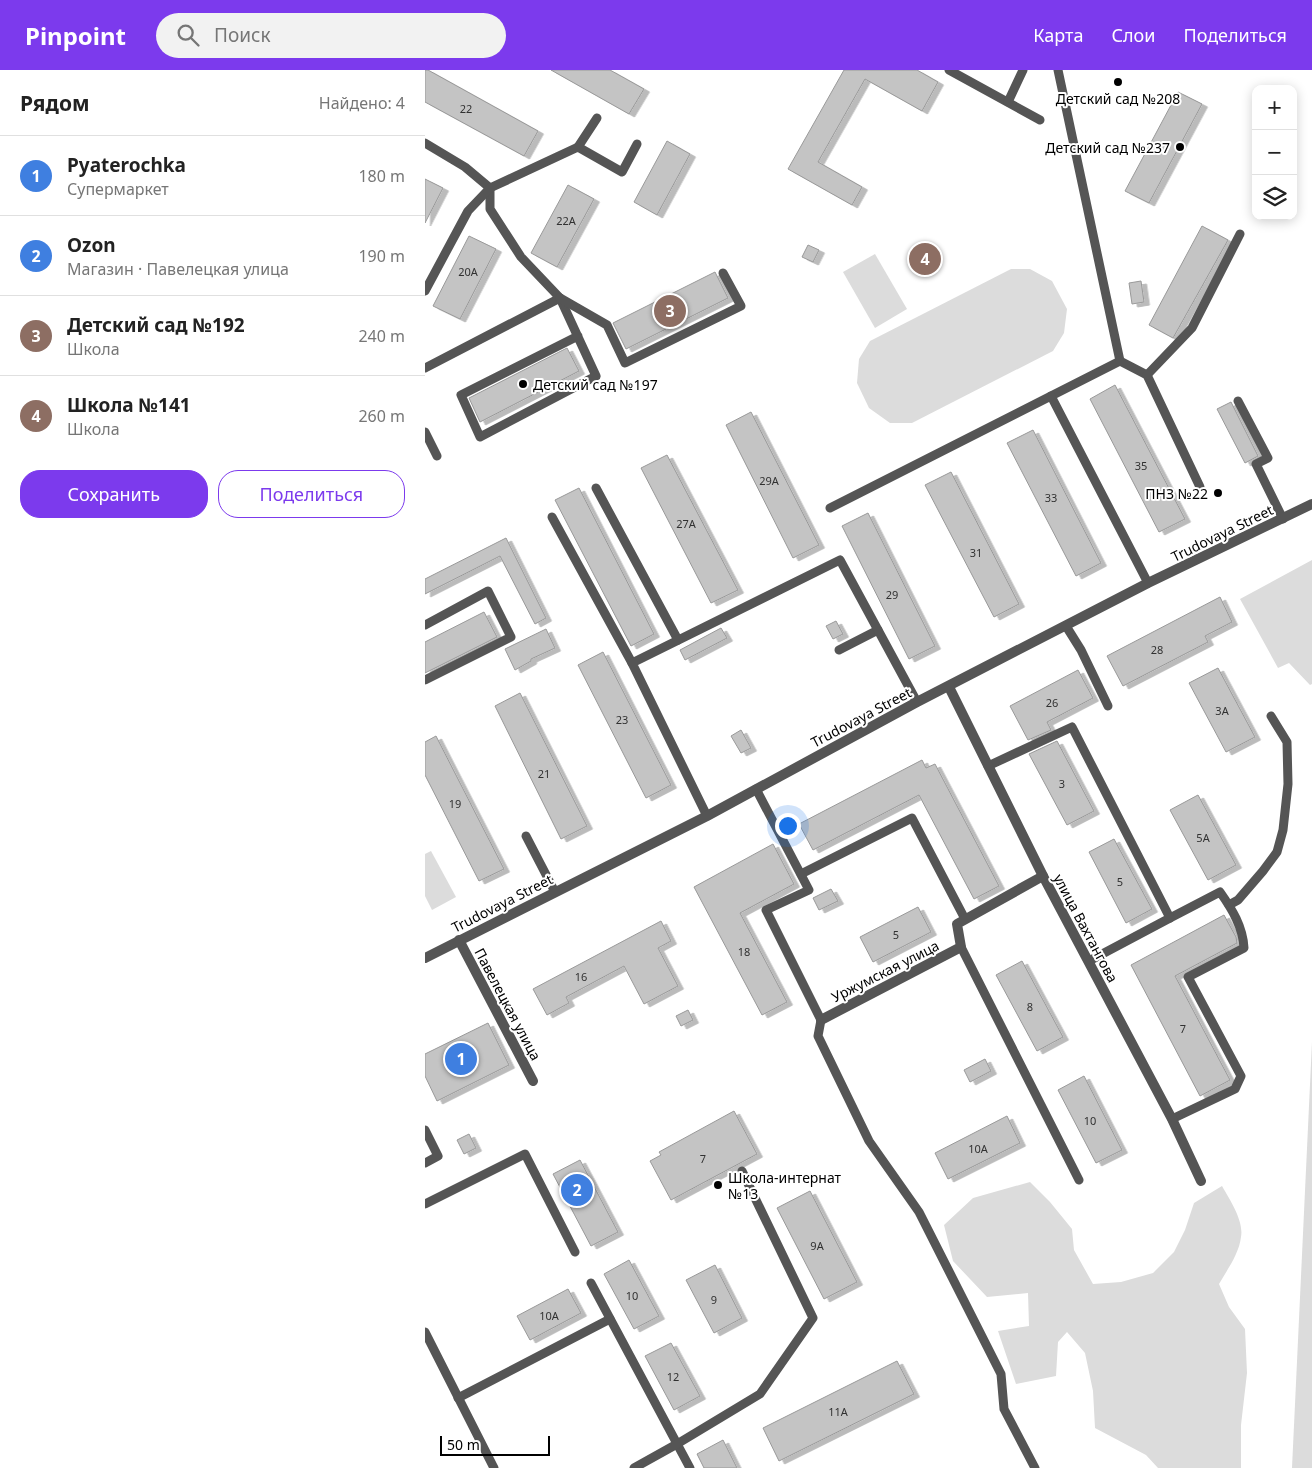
<!DOCTYPE html>
<html lang="ru">
<head>
<meta charset="utf-8">
<style>
	:root { --surface:#fff; --page:#f2f2f2; --text:#222; --muted:#767676; --line:#e0e0e0; --accent:#7c3aed }
	body { margin:0; font-family:"Noto Sans",sans-serif; background:var(--page); color:var(--text) }
	.controls { position:absolute; right:15px; top:15px; display:grid; overflow:hidden; border-radius:10px; box-shadow:0 2px 12px #0003 }
	.controls button { width:45px; height:45px; display:grid; place-items:center; padding:0; border:0; border-bottom:1px solid var(--line); background:var(--surface); color:var(--text); font:25px sans-serif }
	.scale { position:absolute; left:15px; bottom:12px; width:110px; box-sizing:border-box; padding-left:5px; border:2px solid #000; border-top:0; font-size:14px; line-height:18px; white-space:nowrap; color:#000; -webkit-text-stroke:4px #fff; paint-order:stroke }
	.you { position:absolute; left:362px; top:755px; width:18px; height:18px; margin:-12px; border:4px solid #fff; border-radius:50%; background:#1a73e8; box-shadow:0 0 0 8px #1a73e833 }
	.badge { display:grid; place-items:center; width:32px; height:32px; border-radius:50%; background:var(--accent); color:#fff; font-size:16px; font-weight:700 }
	.pin { position:absolute; translate:-50% -50%; border:2px solid #fff; box-shadow:0 1px 5px #0006 }
	.list { margin:0; padding:0; list-style:none }
	h2 { display:flex; justify-content:space-between; align-items:center; height:65px; margin:0; padding:0 20px; font-size:21px }
	h2 small { font-size:16px; font-weight:400; color:var(--muted) }
	.list li { display:grid; grid-template-columns:32px 1fr auto; gap:15px; align-items:center; box-sizing:border-box; height:80px; padding:0 20px; border-top:1px solid var(--line) }
	.list b { display:block; font-size:19px; white-space:nowrap }
	.list p { margin:0; font-size:16px; white-space:nowrap; color:var(--muted) }
	.list em { font-size:16px; font-style:normal; color:var(--muted) }
	.actions { display:flex; gap:10px; padding:15px 20px }
	.actions a { flex:1; padding:11px 0; border:1px solid var(--accent); border-radius:20px; text-align:center; font-size:18px; color:var(--accent) }
	.actions .main { background:var(--accent); color:#fff }
	.icon { flex:none; width:28px; height:28px; fill:none; stroke:currentColor; stroke-width:2; stroke-linecap:round; stroke-linejoin:round }
	.map { position:relative; flex:none; width:887px; height:1398px; overflow:hidden }
	header { display:flex; align-items:center; gap:30px; box-sizing:border-box; height:70px; padding:0 25px; background:var(--accent); color:#fff }
	header strong { font-size:24px }
	nav { display:flex; gap:28px; margin-inline-start:auto; font-size:18px }
	.search { width:350px; height:45px; background:var(--page); display:flex; align-items:center; gap:12px; box-sizing:border-box; padding:0 18px; border-radius:28px; color:var(--muted); font-size:19px }
	main { display:flex }
	aside { flex:1; background:var(--surface) }
	.map>svg:first-child { display:block }
	.green { fill:#dcdcdc }
	.building { fill:#c4c4c4; stroke:#999; filter:url(#shadow) }
	.lines { fill:none; stroke-linecap:round; stroke-linejoin:round }
	.service { stroke:#555; stroke-width:9 }
	.minor { stroke:#555; stroke-width:10 }
	.poi-dot { fill:#000; stroke:#fff; stroke-width:2 }
	.labels { text-anchor:middle; dominant-baseline:central; stroke-width:4; stroke-linejoin:round; paint-order:stroke }
	.number-label { font-size:11px; fill:#313131 }
	.poi-label { font-size:14px; fill:#000; stroke:#fff; text-anchor:end }
	.street-label { font-size:14px; fill:#000; stroke:#fff }
</style>
</head>
<body>
<header>
<strong>Pinpoint</strong>
<div class="search"><svg class="icon" aria-label="search" viewBox="0 0 24 24"><circle cx="10" cy="10" r="6"/><path d="M15 15l6 6"/></svg>Поиск</div>
<nav><a>Карта</a><a>Слои</a><a>Поделиться</a></nav>
</header>
<main>
<aside>
<h2>Рядом<small>Найдено: 4</small></h2>
<ul class="list">
<li><span class="badge" style="background:#3f7fe0">1</span><div><b>Pyaterochka</b><p>Супермаркет</p></div><em>180 m</em></li>
<li><span class="badge" style="background:#3f7fe0">2</span><div><b>Ozon</b><p>Магазин · Павелецкая улица</p></div><em>190 m</em></li>
<li><span class="badge" style="background:#8d6e63">3</span><div><b>Детский сад №192</b><p>Школа</p></div><em>240 m</em></li>
<li><span class="badge" style="background:#8d6e63">4</span><div><b>Школа №141</b><p>Школа</p></div><em>260 m</em></li>
</ul>
<div class="actions"><a class="main">Сохранить</a><a>Поделиться</a></div>
</aside>
<div class="map">
<svg width="887" height="1398" viewBox="0 0 887 1398">
	<defs>
		<filter id="shadow"><feDropShadow dx="5.5" dy="3" stdDeviation="0" flood-color="#0004"/></filter>
	</defs>
	<rect width="100%" height="100%" fill="#fff"/>
	<g class="green">
		<path d="M 450,184 L 482,239 L 450,258 L 418,202 Z"/>
		<path d="M 586,199 L 605,199 L 627,211 L 642,239 L 639,263 L 628,281 L 487,353 L 465,353 L 444,338 L 432,313 L 434,289 L 445,271 Z"/>
		<path d="M 887,490 L 887,614 L 885,615 L 864,593 L 853,598 L 815,529 Z"/>
		<path d="M 6,781 L 31,827 L 7,840 L 0,826 L 0,784 Z"/>
		<path d="M 887,972 L 887,1398 L 867,1398 Z"/>
		<path d="M 605,1112 L 625,1132 L 647,1159 L 649,1180 L 668,1214 L 696,1212 L 728,1203 L 749,1182 L 760,1160 L 769,1133 L 797,1116 C 805,1130 819,1151 816,1167 C 814,1184 802,1200 794,1214 L 804,1237 L 820,1259 L 822,1303 L 816,1355 L 816,1398 L 733,1398 L 721,1385 L 670,1358 L 668,1321 L 660,1283 L 642,1262 L 633,1272 L 631,1306 L 591,1314 L 573,1261 L 604,1256 L 603,1223 L 562,1227 L 528,1191 L 519,1155 L 548,1128 Z"/>
	</g>
	<g class="building">
		<path d="M 0,0 L 3,0 L 113,61 L 99,86 L 0,32 Z"/>
		<path d="M 126,0 L 185,0 L 219,19 L 204,44 Z"/>
		<path d="M 419,0 L 492,0 L 513,12 L 497,41 L 440,9 L 393,92 L 437,117 L 427,135 L 363,99 Z"/>
		<path d="M 753,22 L 777,34 L 724,133 L 700,121 Z"/>
		<path d="M 242,71 L 265,84 L 232,145 L 209,132 Z"/>
		<path d="M 0,109 L 18,118 L 0,153 Z"/>
		<path d="M 143,115 L 169,129 L 132,197 L 106,183 Z"/>
		<path d="M 777,156 L 803,170 L 748,268 L 724,255 Z"/>
		<path d="M 44,166 L 71,179 L 35,249 L 8,236 Z"/>
		<path d="M 383,175 L 394,180 L 388,192 L 377,187 Z"/>
		<path d="M 290,202 L 303,228 L 201,279 L 188,253 Z"/>
		<path d="M 716,211 L 719,232 L 707,234 L 704,213 Z"/>
		<path d="M 142,278 L 154,301 L 55,352 L 44,328 Z"/>
		<path d="M 690,315 L 760,449 L 734,462 L 665,329 Z"/>
		<path d="M 806,332 L 833,386 L 820,393 L 792,339 Z"/>
		<path d="M 326,342 L 394,475 L 368,488 L 301,355 Z"/>
		<path d="M 608,360 L 676,493 L 651,506 L 582,373 Z"/>
		<path d="M 242,385 L 313,520 L 286,533 L 216,398 Z"/>
		<path d="M 526,402 L 594,534 L 569,547 L 500,415 Z"/>
		<path d="M 154,418 L 229,564 L 206,576 L 130,430 Z"/>
		<path d="M 443,443 L 510,576 L 484,589 L 417,456 Z"/>
		<path d="M 81,468 L 121,548 L 110,554 L 75,486 L 0,524 L 0,509 Z"/>
		<path d="M 795,527 L 807,552 L 780,566 L 783,572 L 698,616 L 682,586 Z"/>
		<path d="M 59,542 L 72,567 L 0,603 L 0,572 Z"/>
		<path d="M 411,551 L 418,564 L 408,569 L 401,556 Z"/>
		<path d="M 296,558 L 302,568 L 260,590 L 255,580 Z"/>
		<path d="M 121,559 L 130,578 L 106,589 L 106,591 L 90,600 L 80,579 Z"/>
		<path d="M 178,582 L 246,715 L 221,728 L 153,595 Z"/>
		<path d="M 793,598 L 830,667 L 801,682 L 764,613 Z"/>
		<path d="M 653,600 L 668,628 L 622,652 L 626,660 L 603,670 L 585,636 Z"/>
		<path d="M 95,623 L 162,756 L 136,769 L 70,636 Z"/>
		<path d="M 316,660 L 326,678 L 316,683 L 306,666 Z"/>
		<path d="M 11,666 L 79,799 L 54,811 L 0,705 L 0,672 Z"/>
		<path d="M 632,671 L 669,741 L 642,755 L 604,684 Z"/>
		<path d="M 497,690 L 501,698 L 510,694 L 574,816 L 549,829 L 494,725 L 388,780 L 374,754 Z"/>
		<path d="M 773,725 L 811,795 L 783,810 L 745,740 Z"/>
		<path d="M 689,769 L 727,839 L 701,853 L 664,782 Z"/>
		<path d="M 348,774 L 369,814 L 315,843 L 362,932 L 337,945 L 269,817 Z"/>
		<path d="M 406,819 L 413,831 L 394,840 L 388,828 Z"/>
		<path d="M 493,837 L 506,862 L 448,892 L 435,867 Z"/>
		<path d="M 799,845 L 811,867 L 812,873 L 750,906 L 805,1010 L 775,1026 L 706,895 Z"/>
		<path d="M 236,851 L 246,871 L 233,878 L 253,916 L 219,934 L 199,896 L 141,927 L 144,933 L 122,945 L 108,919 Z"/>
		<path d="M 597,891 L 638,967 L 612,981 L 571,905 Z"/>
		<path d="M 263,940 L 268,950 L 256,956 L 251,946 Z"/>
		<path d="M 63,953 L 84,995 L 12,1031 L 0,1006 L 0,984 Z"/>
		<path d="M 560,989 L 566,1001 L 545,1012 L 539,1000 Z"/>
		<path d="M 659,1006 L 697,1080 L 671,1093 L 633,1020 Z"/>
		<path d="M 309,1041 L 332,1084 L 246,1130 L 225,1091 L 236,1085 L 234,1082 Z"/>
		<path d="M 582,1046 L 595,1073 L 523,1109 L 510,1083 Z"/>
		<path d="M 44,1064 L 51,1078 L 39,1084 L 32,1070 Z"/>
		<path d="M 155,1090 L 193,1162 L 166,1176 L 128,1104 Z"/>
		<path d="M 385,1121 L 432,1212 L 399,1229 L 352,1138 Z"/>
		<path d="M 204,1190 L 234,1246 L 209,1259 L 179,1204 Z"/>
		<path d="M 290,1195 L 317,1248 L 289,1263 L 261,1210 Z"/>
		<path d="M 143,1219 L 156,1243 L 105,1270 L 92,1246 Z"/>
		<path d="M 246,1273 L 275,1326 L 249,1340 L 220,1286 Z"/>
		<path d="M 472,1291 L 489,1324 L 354,1391 L 338,1358 Z"/>
		<path d="M 298,1370 L 312,1398 L 279,1398 L 272,1384 Z"/>
	</g>
	<g class="lines">
		<g class="service">
			<path d="M 524,0 L 615,50"/>
			<path d="M 633,0 L 695,291 L 626,326 L 723,513"/>
			<path d="M 583,32 L 598,0"/>
			<path d="M 0,73 L 40,97 L 65,118 L 65,139 L 96,187 L 135,228 L 0,298"/>
			<path d="M 153,77 L 172,48"/>
			<path d="M 0,221 L 43,141 L 65,118 L 153,77 L 197,102 L 212,74"/>
			<path d="M 135,228 L 171,306 L 55,367 L 36,325 L 153,266"/>
			<path d="M 135,228 L 182,255 L 200,293 L 316,236 L 298,203"/>
			<path d="M 695,291 L 722,305 L 775,417"/>
			<path d="M 722,305 L 767,258 L 815,164"/>
			<path d="M 813,331 L 843,388 L 831,394 L 858,449"/>
			<path d="M 0,362 L 12,386"/>
			<path d="M 171,418 L 253,570"/>
			<path d="M 405,438 L 626,326"/>
			<path d="M 127,447 L 207,593"/>
			<path d="M 0,555 L 63,521 L 86,567 L 0,610"/>
			<path d="M 641,556 L 656,580 L 683,636"/>
			<path d="M 414,580 L 453,560"/>
			<path d="M 563,696 L 647,657 L 745,848 L 795,822 C 807,839 818,857 819,878 L 763,907 L 816,1006 L 810,1019 L 747,1049"/>
			<path d="M 331,719 L 384,820 L 341,840 L 396,950 L 393,966 L 444,1071 L 494,1142 L 576,1304 L 579,1339 L 610,1398"/>
			<path d="M 282,746 L 207,593 L 415,490 L 492,632"/>
			<path d="M 101,766 L 130,822"/>
			<path d="M 376,804 L 487,748 L 540,849"/>
			<path d="M 804,835 L 813,830 L 838,801 L 852,782 L 858,760 L 863,714 L 862,672 L 846,646"/>
			<path d="M 536,877 L 654,1110"/>
			<path d="M 664,891 L 745,848"/>
			<path d="M 0,1060 L 13,1086 L 0,1093"/>
			<path d="M 0,1134 L 100,1084 L 150,1182"/>
			<path d="M 166,1213 L 265,1398"/>
			<path d="M 0,1262 L 69,1398"/>
			<path d="M 33,1328 L 185,1249"/>
			<path d="M 209,1398 L 252,1374 L 335,1324 L 388,1248 L 317,1101"/>
		</g>
		<g class="minor">
			<path d="M 524,617 L 618,806 L 747,1049 L 776,1111"/>
			<path d="M 34,870 L 108,1011"/>
			<path d="M 0,888 L 282,746 L 492,632 L 723,513 L 887,434"/>
			<path d="M 396,950 L 536,877 L 532,854 L 618,806"/>
		</g>
	</g>
	<g class="poi-dot">
		<circle cx="693" cy="12" r="5"/>
		<circle cx="755" cy="77" r="5"/>
		<circle cx="98" cy="314" r="5"/>
		<circle cx="793" cy="423" r="5"/>
		<circle cx="293" cy="1115" r="5"/>
	</g>
	<g class="labels">
		<g class="number-label">
			<text x="41" y="38">22</text>
			<text x="141" y="150">22А</text>
			<text x="43" y="201">20А</text>
			<text x="716" y="395">35</text>
			<text x="344" y="410">29А</text>
			<text x="626" y="427">33</text>
			<text x="261" y="453">27А</text>
			<text x="551" y="482">31</text>
			<text x="467" y="524">29</text>
			<text x="732" y="579">28</text>
			<text x="627" y="632">26</text>
			<text x="797" y="640">3А</text>
			<text x="197" y="649">23</text>
			<text x="119" y="703">21</text>
			<text x="637" y="713">3</text>
			<text x="30" y="733">19</text>
			<text x="778" y="767">5А</text>
			<text x="695" y="811">5</text>
			<text x="471" y="864">5</text>
			<text x="319" y="881">18</text>
			<text x="156" y="906">16</text>
			<text x="605" y="936">8</text>
			<text x="758" y="958">7</text>
			<text x="665" y="1050">10</text>
			<text x="553" y="1078">10А</text>
			<text x="278" y="1088">7</text>
			<text x="392" y="1175">9А</text>
			<text x="207" y="1225">10</text>
			<text x="289" y="1229">9</text>
			<text x="124" y="1245">10А</text>
			<text x="248" y="1306">12</text>
			<text x="413" y="1341">11А</text>
		</g>
		<g class="poi-label">
			<text x="693" y="28" text-anchor="middle">Детский сад №208</text>
			<text x="745" y="77">Детский сад №237</text>
			<text x="108" y="314" text-anchor="start">Детский сад №197</text>
			<text x="783" y="423">ПНЗ №22</text>
			<text x="303" y="1107" text-anchor="start">Школа-интернат<tspan x="303" dy="16">№13</tspan></text>
		</g>
		<g class="street-label">
			<text transform="translate(797 463) rotate(-26)">Trudovaya Street</text>
			<text transform="translate(436 647) rotate(-28)">Trudovaya Street</text>
			<text transform="translate(77 833) rotate(-27)">Trudovaya Street</text>
			<text transform="translate(661 858) rotate(62)">улица Вахтангова</text>
			<text transform="translate(460 901) rotate(-27)">Уржумская улица</text>
			<text transform="translate(83 934) rotate(62)">Павелецкая улица</text>
		</g>
	</g>
</svg>
<div class="controls">
<button>+</button>
<button>−</button>
<button><svg class="icon" aria-label="layers" viewBox="0 0 24 24"><path d="M12 4l9 5-9 5-9-5zM3 14l9 5 9-5"/></svg></button>
</div>
<div class="scale">50 m</div>
<div class="you"></div>
<div class="pin badge" style="left:36px;top:989px;background:#3f7fe0">1</div>
<div class="pin badge" style="left:152px;top:1120px;background:#3f7fe0">2</div>
<div class="pin badge" style="left:245px;top:241px;background:#8d6e63">3</div>
<div class="pin badge" style="left:500px;top:189px;background:#8d6e63">4</div>
</div>
</main>
</body>
</html>
